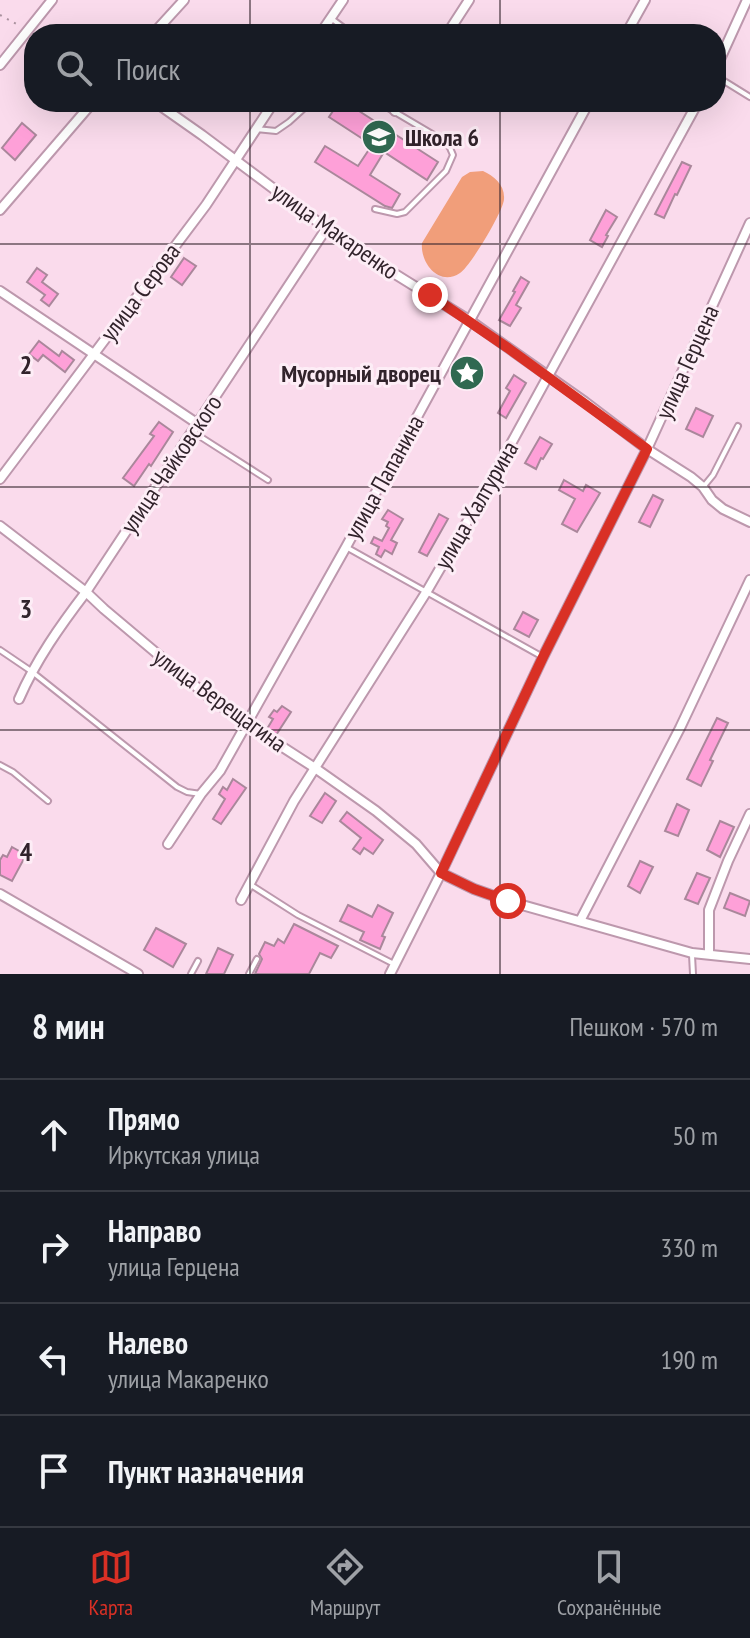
<!DOCTYPE html>
<html lang="ru">
<head>
<meta charset="utf-8">
<style>
	:root { --surface:#171b24; --page:#242831; --text:#f1f3f6; --muted:#9ea1a6; --line:#363941; --accent:#d93025 }
	body { margin:0; font-family:"PT Sans Narrow",sans-serif; background:var(--page); color:var(--text) }
	.stop { position:absolute; width:24px; height:24px; margin:-18px; border:6px solid #d93025; border-radius:50%; background:#fff }
	.stop.end { background:#d93025; border-color:#fff; box-shadow:0 2px 8px #0008 }
	.list { margin:0; padding:0; list-style:none }
	h2 { display:flex; justify-content:space-between; align-items:center; height:104px; margin:0; padding:0 32px; font-size:34px }
	h2 small { font-size:26px; font-weight:400; color:var(--muted) }
	.list li { display:grid; grid-template-columns:52px 1fr auto; gap:24px; align-items:center; box-sizing:border-box; height:112px; padding:0 32px; border-top:2px solid var(--line) }
	.list b { display:block; font-size:30px; white-space:nowrap }
	.list p { margin:0; font-size:26px; white-space:nowrap; color:var(--muted) }
	.list em { font-size:26px; font-style:normal; color:var(--muted) }
	.icon { flex:none; width:44px; height:44px; fill:none; stroke:currentColor; stroke-width:2; stroke-linecap:round; stroke-linejoin:round }
	.map { position:relative; flex:none; width:750px; height:974px; overflow:hidden }
	.search { position:absolute; background:var(--surface); box-shadow:0 8px 32px #0002; left:24px; right:24px; top:24px; height:88px; display:flex; align-items:center; gap:20px; box-sizing:border-box; padding:0 28px; border-radius:32px; color:var(--muted); font-size:30px }
	.sheet { height:552px; background:var(--surface) }
	nav { display:flex; justify-content:space-around; align-items:center; box-sizing:border-box; height:112px; border-top:2px solid var(--line); background:var(--surface); font-size:22px; color:var(--muted) }
	nav a { display:grid; justify-items:center; gap:4px }
	nav .on { color:var(--accent) }
	.map>svg:first-child { display:block }
	.green { fill:#f19e7a }
	.building { fill:#fea0d8; stroke:#aa879b; stroke-width:2 }
	.lines { fill:none; stroke-linecap:round; stroke-linejoin:round }
	.lane-casing { stroke:#bd98ad; stroke-width:8 }
	.street-casing { stroke:#bd98ad; stroke-width:12 }
	.path { stroke:#a9919e; stroke-width:2; stroke-dasharray:2 6; stroke-linecap:butt }
	.lane { stroke:#fff; stroke-width:4 }
	.street { stroke:#fff; stroke-width:8 }
	.route { stroke:#d93025; stroke-width:10 }
	.grid { fill:none; stroke:#31232b; stroke-width:2; stroke-opacity:0.55 }
	.labels { text-anchor:middle; dominant-baseline:central; stroke-width:6; stroke-linejoin:round; paint-order:stroke }
	.poi-label { font-size:24px; font-weight:bold; fill:#31232b; stroke:#fdedf6; text-anchor:start }
	.street-label { font-size:24px; fill:#31232b; stroke:#fdedf6 }
	.grid-label { font-size:26px; text-anchor:middle; font-weight:bold; fill:#31232b; stroke:#fdedf6; stroke-width:6; stroke-linejoin:round; paint-order:stroke }
</style>
</head>
<body>
<div class="map">
<svg width="750" height="974" viewBox="0 0 750 974">
	<rect width="100%" height="100%" fill="#fadbec"/>
	<path class="green" d="M 483,171 C 494,176 505,185 504,199 C 504,210 470,267 460,273 C 439,287 420,263 422,243 L 462,177 L 470,172 Z"/>
	<g class="building">
		<path d="M 339,102 L 345,102 L 438,162 L 427,180 L 384,152 L 370,175 L 400,194 L 392,208 L 385,206 L 315,162 L 325,146 L 358,166 L 372,145 L 329,117 Z"/>
		<path d="M 22,123 L 36,135 L 15,160 L 2,148 Z"/>
		<path d="M 682,162 L 691,166 L 677,195 L 675,194 L 664,218 L 655,214 Z"/>
		<path d="M 606,210 L 617,217 L 606,235 L 608,236 L 602,247 L 590,240 Z"/>
		<path d="M 184,258 L 196,266 L 182,285 L 171,277 Z"/>
		<path d="M 37,268 L 47,275 L 42,282 L 58,294 L 49,306 L 41,300 L 45,295 L 27,282 Z"/>
		<path d="M 521,277 L 529,282 L 516,305 L 521,308 L 510,326 L 499,320 L 515,292 L 513,291 Z"/>
		<path d="M 39,341 L 59,356 L 62,351 L 74,360 L 65,372 L 43,355 L 38,361 L 29,354 Z"/>
		<path d="M 514,375 L 526,383 L 506,418 L 498,413 L 510,391 L 506,388 Z"/>
		<path d="M 696,408 L 713,416 L 703,437 L 686,429 Z"/>
		<path d="M 159,422 L 173,432 L 151,466 L 149,464 L 134,486 L 123,478 L 154,436 L 150,434 Z"/>
		<path d="M 540,437 L 552,444 L 543,459 L 541,458 L 536,469 L 525,463 Z"/>
		<path d="M 564,480 L 583,491 L 586,485 L 600,493 L 577,532 L 562,524 L 575,499 L 559,490 Z"/>
		<path d="M 653,495 L 663,500 L 650,527 L 639,522 Z"/>
		<path d="M 388,510 L 403,519 L 391,540 L 397,543 L 392,554 L 385,550 L 381,557 L 376,554 L 379,547 L 371,543 L 374,537 L 382,541 L 389,528 L 386,526 L 388,522 L 382,519 Z"/>
		<path d="M 439,514 L 448,519 L 427,556 L 419,552 Z"/>
		<path d="M 523,612 L 538,620 L 529,637 L 514,629 Z"/>
		<path d="M 282,706 L 291,712 L 276,735 L 267,729 L 273,719 L 269,717 L 274,710 L 277,712 Z"/>
		<path d="M 717,718 L 728,723 L 710,760 L 713,761 L 701,786 L 687,779 Z"/>
		<path d="M 233,779 L 246,788 L 221,824 L 213,819 L 225,799 L 219,794 L 223,787 L 227,790 Z"/>
		<path d="M 325,793 L 336,801 L 322,823 L 310,816 Z"/>
		<path d="M 677,804 L 689,810 L 678,836 L 665,831 Z"/>
		<path d="M 347,812 L 383,840 L 373,854 L 364,848 L 360,854 L 353,849 L 361,838 L 340,821 Z"/>
		<path d="M 720,821 L 734,827 L 720,857 L 707,850 Z"/>
		<path d="M 12,847 L 26,855 L 12,881 L 0,875 L 0,860 L 3,855 L 7,857 Z"/>
		<path d="M 640,861 L 653,867 L 640,893 L 628,886 Z"/>
		<path d="M 697,873 L 710,878 L 698,904 L 685,899 Z"/>
		<path d="M 730,893 L 750,901 L 745,916 L 724,908 Z"/>
		<path d="M 348,905 L 372,917 L 378,905 L 393,913 L 382,936 L 385,937 L 380,949 L 360,940 L 364,932 L 340,921 Z"/>
		<path d="M 294,924 L 338,946 L 331,958 L 320,953 L 309,974 L 255,974 L 262,959 L 259,954 L 265,942 L 274,946 L 278,939 L 284,943 Z"/>
		<path d="M 156,928 L 186,944 L 173,967 L 144,950 Z"/>
		<path d="M 218,948 L 233,955 L 224,974 L 206,974 Z"/>
	</g>
	<g class="lines">
		<g class="lane-casing">
			<g id="lane">
				<path d="M 332,19 L 352,34"/>
				<path d="M 629,28 L 640,34"/>
				<path d="M 716,76 L 750,97"/>
				<path d="M 256,129 L 276,131 L 289,122 L 311,102"/>
				<path d="M 375,209 L 397,214 L 405,212 L 446,171 L 453,155 L 450,148 L 444,141 L 378,102"/>
				<path d="M 193,432 L 268,480"/>
				<path d="M 704,486 L 713,475 L 738,426"/>
				<path d="M 346,547 L 541,656"/>
				<path d="M 0,650 L 31,671 L 177,787 L 187,792 L 201,794"/>
				<path d="M 0,765 L 13,772 L 48,801"/>
				<path d="M 251,885 L 298,915 L 394,964"/>
				<path d="M 692,955 L 693,974"/>
				<path d="M 191,974 L 198,961"/>
				<path d="M 249,974 L 257,959"/>
			</g>
		</g>
		<g class="street-casing">
			<g id="street">
				<path d="M 153,34 L 184,0"/>
				<path d="M 320,34 L 343,0"/>
				<path d="M 447,34 L 469,0"/>
				<path d="M 626,34 L 645,0"/>
				<path d="M 0,65 L 52,0"/>
				<path d="M 716,68 L 747,0"/>
				<path d="M 155,102 L 202,135 L 350,246 L 469,320 L 585,402 L 647,449 L 691,477 L 703,487 L 712,500 L 723,509 L 750,522"/>
				<path d="M 395,111 L 401,102"/>
				<path d="M 0,210 L 93,102"/>
				<path d="M 0,291 L 198,424"/>
				<path d="M 0,479 L 206,205 L 274,102"/>
				<path d="M 0,526 L 86,592 L 104,609 L 211,699 L 247,724 L 315,768 L 376,811 L 416,844 L 441,873 L 474,889 L 508,901 L 692,953 L 750,959"/>
				<path d="M 19,699 C 36,660 60,626 86,592 L 326,229"/>
				<path d="M 168,844 L 201,794 L 220,771 L 346,547 L 589,102"/>
				<path d="M 0,894 L 138,974"/>
				<path d="M 241,900 L 294,801 L 427,591 L 489,484 L 698,102"/>
				<path d="M 580,921 L 680,728 L 750,580"/>
				<path d="M 709,953 L 709,910 L 728,861 L 750,814"/>
				<path d="M 390,974 L 441,873 L 543,657 L 647,449 L 750,223"/>
			</g>
		</g>
		<path class="path" d="M 0,15 L 20,26"/>
		<use href="#lane" class="lane"/>
		<use href="#street" class="street"/>
	</g>
	<g class="lines">
		<path class="route" d="M 430,295 L 508,348 L 647,449 L 543,657 L 441,873 L 474,889 L 508,901"/>
	</g>
	<path class="grid" d="M 250,0 L 250,34M 500,0 L 500,34M 250,102 L 250,974M 500,102 L 500,974M 0,244 L 750,244M 0,487 L 750,487M 0,730 L 750,730"/>
	<defs>
		<g id="school-disc" transform="scale(1.8)"><circle r="9.5" fill="#306951" stroke="#fdedf6"/><path d="M0-5L7-2L0 1L-7-2ZM-4 1L0 2.5L4 1V4Q0 6-4 4Z" fill="#fff"/></g>
		<g id="sight-disc" transform="scale(1.8)"><circle r="9.5" fill="#306951" stroke="#fdedf6"/><path d="M0-6L1.8-2.2L6-1.7L2.9 1.2L3.7 5.4L0 3.3L-3.7 5.4L-2.9 1.2L-6-1.7L-1.8-2.2Z" fill="#fff"/></g>
	</defs>
	<g fill-rule="evenodd">
		<use href="#school-disc" x="379" y="137"/>
		<use href="#sight-disc" x="467" y="373"/>
	</g>
	<g class="labels">
		<g class="poi-label">
			<text x="405" y="137">Школа 6</text>
			<text x="441" y="373" text-anchor="end">Мусорный дворец</text>
		</g>
		<g class="street-label">
			<text transform="translate(335 231) rotate(35)">улица Макаренко</text>
			<text transform="translate(140 292) rotate(-53)">улица Серова</text>
			<text transform="translate(687 362) rotate(-66)">улица Герцена</text>
			<text transform="translate(171 464) rotate(-56)">улица Чайковского</text>
			<text transform="translate(384 477) rotate(-61)">улица Папанина</text>
			<text transform="translate(476 505) rotate(-60)">улица Халтурина</text>
			<text transform="translate(220 700) rotate(36)">улица Верещагина</text>
		</g>
	</g>
	<g class="grid-label">
		<text x="26" y="374">2</text>
		<text x="26" y="618">3</text>
		<text x="26" y="861">4</text>
	</g>
</svg>
<div class="stop" style="left:508px;top:901px"></div>
<div class="stop end" style="left:430px;top:295px"></div>
<div class="search"><svg class="icon" aria-label="search" viewBox="0 0 24 24"><circle cx="10" cy="10" r="6"/><path d="M15 15l6 6"/></svg>Поиск</div>
</div>
<section class="sheet">
<h2>8 мин<small>Пешком · 570 m</small></h2>
<ul class="list">
<li><svg class="icon" aria-label="ahead" viewBox="0 0 24 24"><path d="M12 20V5M6 11l6-6 6 6"/></svg><div><b>Прямо</b><p>Иркутская улица</p></div><em>50 m</em></li>
<li><svg class="icon" aria-label="right" viewBox="0 0 24 24"><path d="M7 20v-9h11M14 6l5 5-5 5"/></svg><div><b>Направо</b><p>улица Герцена</p></div><em>330 m</em></li>
<li><svg class="icon" aria-label="left" viewBox="0 0 24 24"><path d="M17 20v-9H6M10 6l-5 5 5 5"/></svg><div><b>Налево</b><p>улица Макаренко</p></div><em>190 m</em></li>
<li><svg class="icon" aria-label="arrive" viewBox="0 0 24 24"><path d="M6 21V4h12l-3 4 3 4H6"/></svg><div><b>Пункт назначения</b></div></li>
</ul>
</section>
<nav>
<a class="on"><svg class="icon" aria-label="map" viewBox="0 0 24 24"><path d="M3 6l6-2 6 2 6-2v14l-6 2-6-2-6 2zM9 4v14M15 6v14"/></svg>Карта</a>
<a><svg class="icon" aria-label="directions" viewBox="0 0 24 24"><path d="M12 3l9 9-9 9-9-9zM9 14v-3h6M13 9l2 2-2 2"/></svg>Маршрут</a>
<a><svg class="icon" aria-label="saved" viewBox="0 0 24 24"><path d="M7 4h10v16l-5-4-5 4z"/></svg>Сохранённые</a>
</nav>
</body>
</html>
